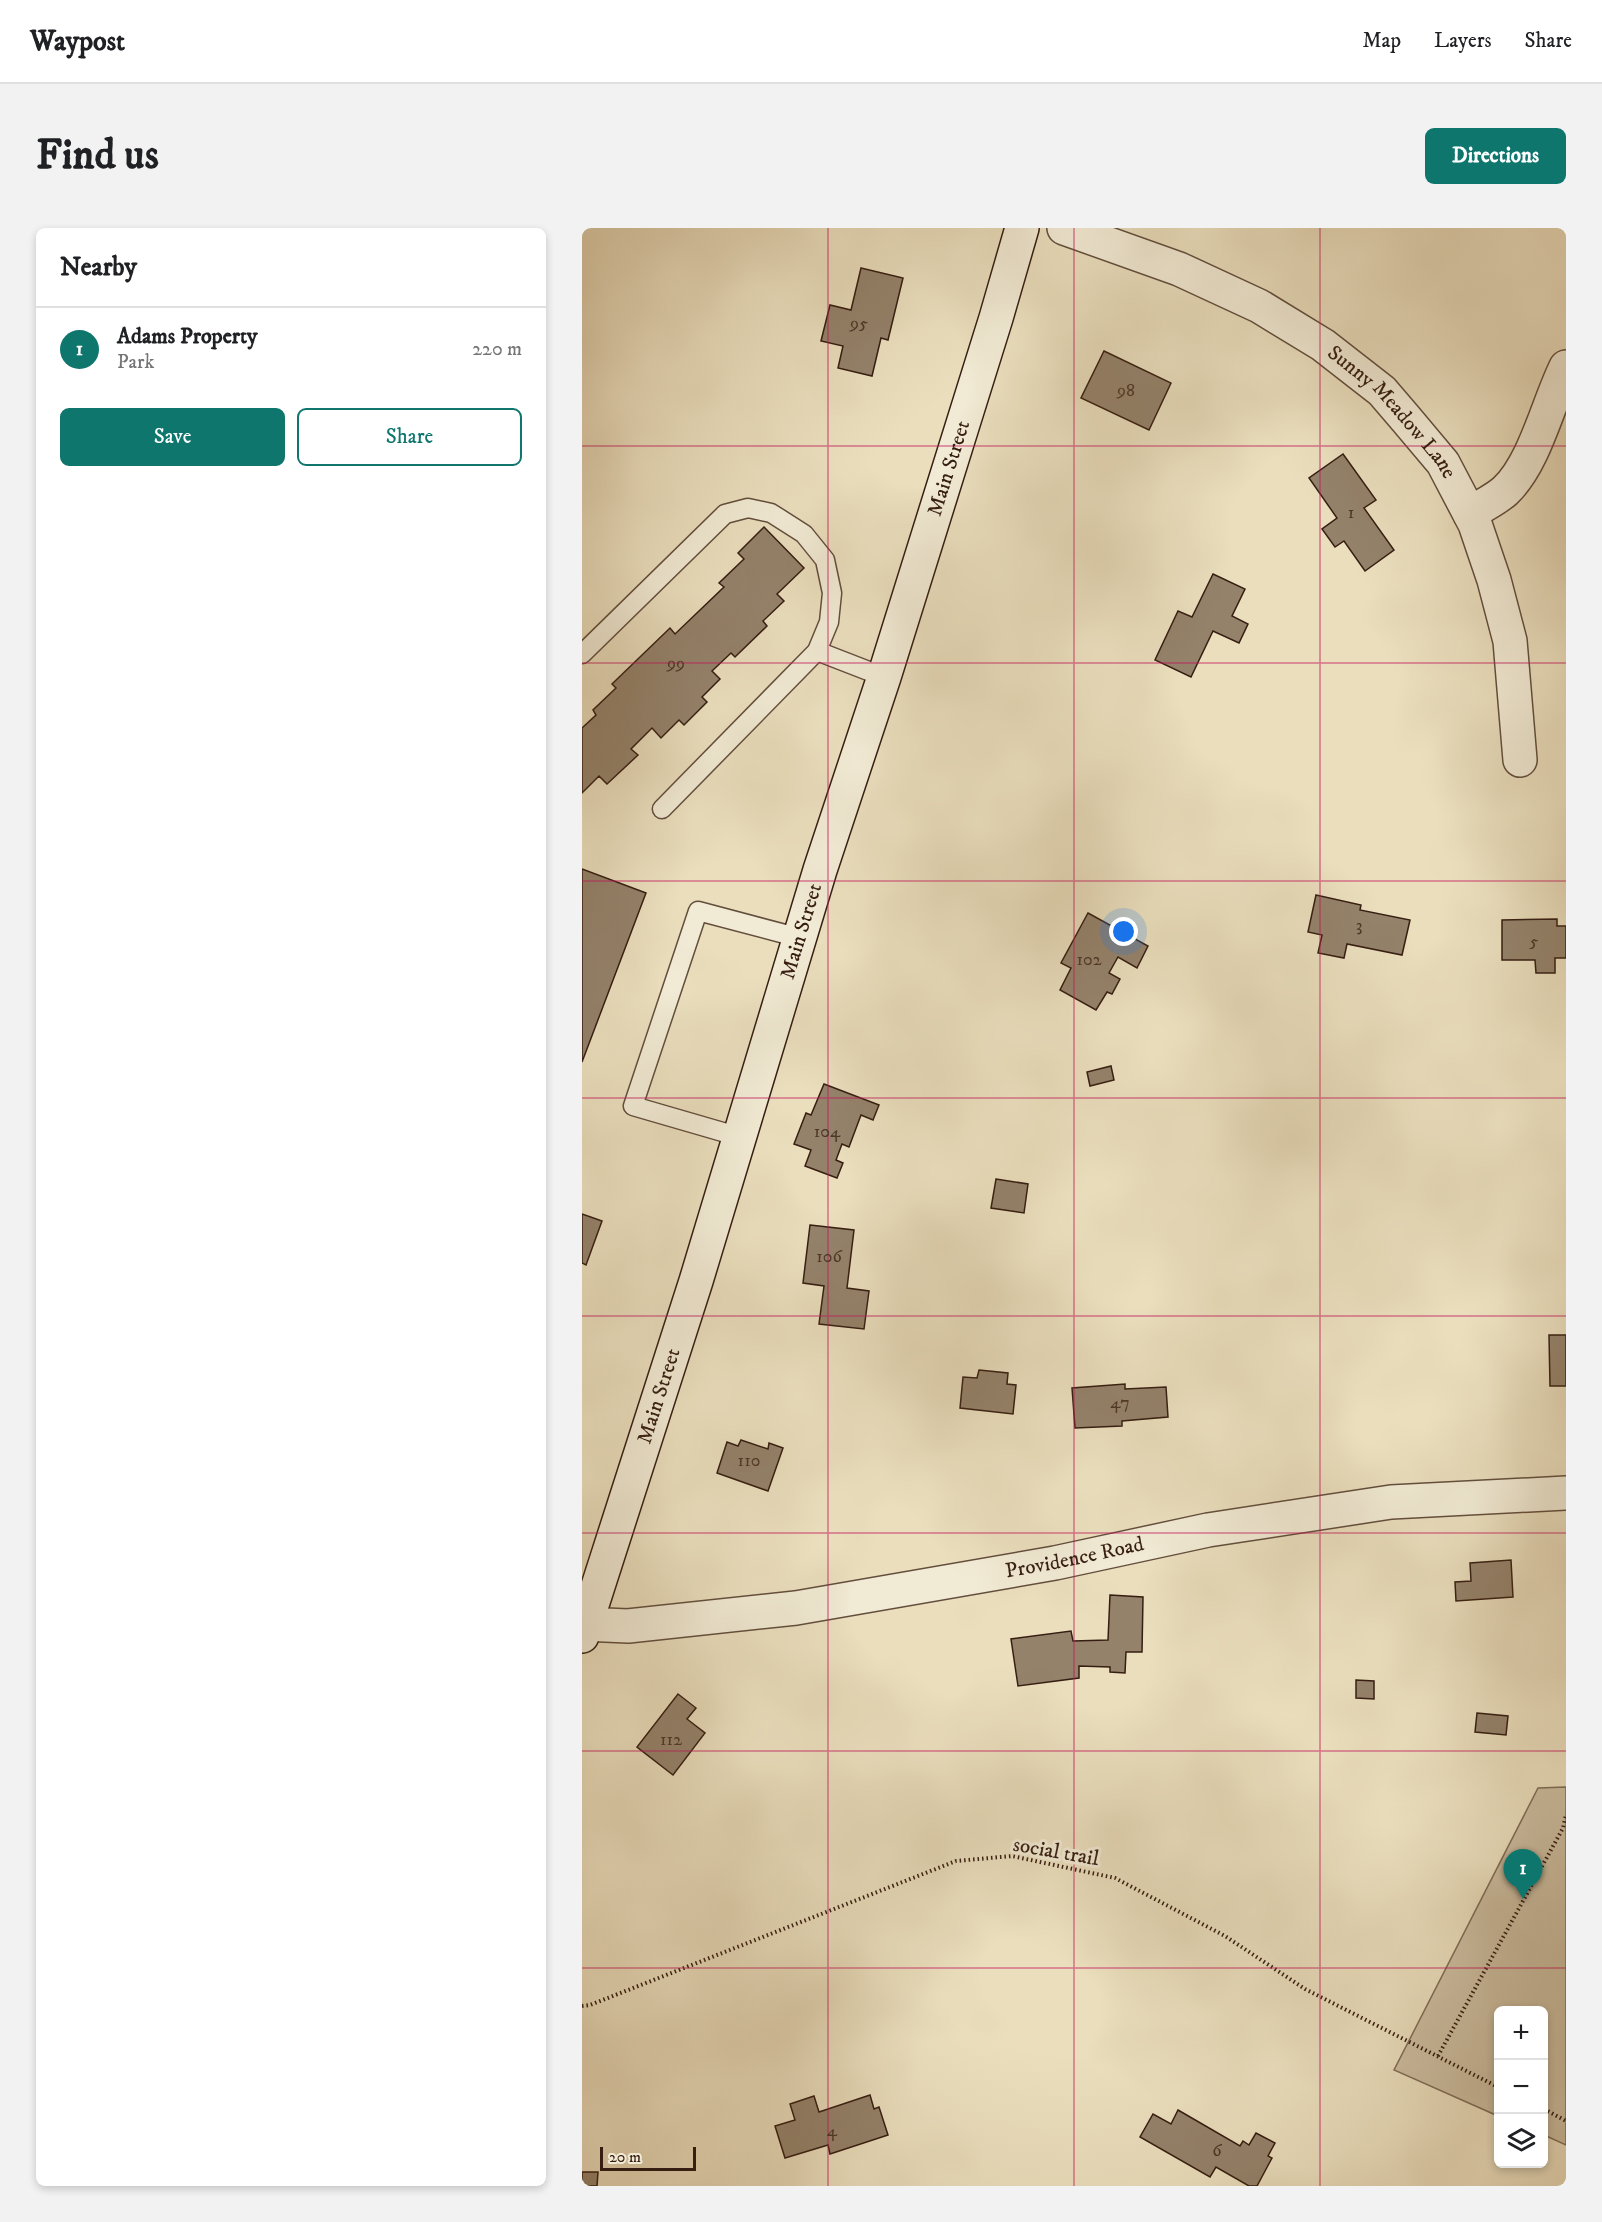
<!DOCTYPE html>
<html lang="en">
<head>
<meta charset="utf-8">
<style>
	:root { --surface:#fff; --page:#f2f2f2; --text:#202124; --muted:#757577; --line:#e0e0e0; --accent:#0f766e }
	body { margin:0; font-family:"IM FELL DW Pica",serif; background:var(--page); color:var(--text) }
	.controls { position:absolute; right:18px; bottom:18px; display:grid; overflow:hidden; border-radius:9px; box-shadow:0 3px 9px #0003 }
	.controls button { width:54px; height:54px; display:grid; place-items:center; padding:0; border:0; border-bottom:2px solid var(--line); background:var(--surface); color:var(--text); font:30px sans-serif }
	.scale { position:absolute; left:18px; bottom:15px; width:96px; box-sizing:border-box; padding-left:6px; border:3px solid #361e12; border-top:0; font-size:16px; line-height:21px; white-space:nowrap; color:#361e12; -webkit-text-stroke:4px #f1ead4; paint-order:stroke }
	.you { position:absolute; left:542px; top:704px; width:21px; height:21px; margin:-15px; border:4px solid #fff; border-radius:50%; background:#1a73e8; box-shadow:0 0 0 9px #1a73e833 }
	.badge { display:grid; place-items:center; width:39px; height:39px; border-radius:50%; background:var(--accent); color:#fff; font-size:20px; font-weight:700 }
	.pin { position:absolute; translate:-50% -50px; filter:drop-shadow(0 2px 3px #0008) }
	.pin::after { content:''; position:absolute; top:32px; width:21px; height:18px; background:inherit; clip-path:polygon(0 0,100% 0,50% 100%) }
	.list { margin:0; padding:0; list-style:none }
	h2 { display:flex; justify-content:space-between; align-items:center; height:78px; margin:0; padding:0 24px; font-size:26px }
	h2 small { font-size:20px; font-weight:400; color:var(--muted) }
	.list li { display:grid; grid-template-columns:39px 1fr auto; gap:18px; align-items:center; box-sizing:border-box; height:84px; padding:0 24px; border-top:2px solid var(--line) }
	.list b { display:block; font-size:22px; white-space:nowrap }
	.list p { margin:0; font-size:20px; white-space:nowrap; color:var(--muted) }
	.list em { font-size:20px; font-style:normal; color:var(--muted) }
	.actions { display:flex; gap:12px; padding:18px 24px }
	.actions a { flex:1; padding:14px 0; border:2px solid var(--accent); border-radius:9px; text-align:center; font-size:21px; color:var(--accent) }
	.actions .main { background:var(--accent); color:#fff }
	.icon { flex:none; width:33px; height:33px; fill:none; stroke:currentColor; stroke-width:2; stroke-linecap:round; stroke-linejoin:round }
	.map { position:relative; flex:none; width:984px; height:1958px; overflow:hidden; border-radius:9px }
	header { display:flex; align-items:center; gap:36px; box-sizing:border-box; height:84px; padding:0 30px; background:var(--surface); border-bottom:2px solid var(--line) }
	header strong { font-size:28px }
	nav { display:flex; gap:33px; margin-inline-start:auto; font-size:21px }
	.intro { display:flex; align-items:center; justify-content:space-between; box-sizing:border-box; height:144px; padding:0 36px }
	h1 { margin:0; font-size:42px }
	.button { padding:15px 27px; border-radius:9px; background:var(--accent); color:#fff; font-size:21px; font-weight:700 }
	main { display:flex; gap:36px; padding:0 36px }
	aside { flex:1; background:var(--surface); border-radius:9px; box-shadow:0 3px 9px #0003 }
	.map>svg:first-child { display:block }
	.green { fill:#cbbda0; stroke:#806e59; stroke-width:1.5 }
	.building { fill:#94826b; stroke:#361e12; stroke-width:1.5 }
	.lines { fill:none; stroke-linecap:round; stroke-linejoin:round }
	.lane-casing { stroke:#634e3d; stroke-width:21 }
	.street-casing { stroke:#634e3d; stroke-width:36 }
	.secondary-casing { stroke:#361e12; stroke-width:36 }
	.path { stroke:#361e12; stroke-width:4; stroke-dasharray:1.5 3; stroke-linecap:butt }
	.lane { stroke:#f1ead4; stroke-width:18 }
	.street { stroke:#f1ead4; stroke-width:33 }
	.secondary { stroke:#f1ead4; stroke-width:33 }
	.grid { fill:none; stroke:#c2185b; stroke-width:1.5; stroke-opacity:0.55 }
	.labels { text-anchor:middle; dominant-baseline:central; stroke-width:6; stroke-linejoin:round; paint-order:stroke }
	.number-label { font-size:18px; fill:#4e3728 }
	.street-label { font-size:21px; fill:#361e12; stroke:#f1ead4 }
</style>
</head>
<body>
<header>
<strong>Waypost</strong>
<nav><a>Map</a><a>Layers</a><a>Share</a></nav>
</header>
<div class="intro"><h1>Find us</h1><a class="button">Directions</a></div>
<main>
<aside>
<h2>Nearby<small></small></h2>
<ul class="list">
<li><span class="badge">1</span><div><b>Adams Property</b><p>Park</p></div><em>220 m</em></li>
</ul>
<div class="actions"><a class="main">Save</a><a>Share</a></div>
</aside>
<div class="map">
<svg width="984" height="1958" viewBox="0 0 984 1958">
	<rect width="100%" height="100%" fill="#eadebd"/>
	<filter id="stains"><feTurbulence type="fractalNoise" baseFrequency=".00333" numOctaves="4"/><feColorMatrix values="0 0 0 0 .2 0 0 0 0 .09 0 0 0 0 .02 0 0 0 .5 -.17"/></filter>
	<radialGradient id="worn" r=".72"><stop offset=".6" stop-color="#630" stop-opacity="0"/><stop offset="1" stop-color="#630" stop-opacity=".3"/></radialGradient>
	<path class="green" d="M 984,1559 L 984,1917 L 962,1907 L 962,1782 L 916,1782 L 916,1888 L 812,1842 L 956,1560 Z"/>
	<g class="building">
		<path d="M 279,40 L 321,50 L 306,112 L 299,110 L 290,148 L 256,140 L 261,118 L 239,113 L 248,77 L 269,82 Z"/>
		<path d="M 522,123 L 589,155 L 567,202 L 499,170 Z"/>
		<path d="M 761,226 L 794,272 L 782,280 L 812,322 L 783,343 L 762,313 L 753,319 L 740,301 L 755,290 L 727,250 Z"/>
		<path d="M 182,299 L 222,340 L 195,366 L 202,373 L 181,393 L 185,398 L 153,429 L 149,425 L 130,443 L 138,451 L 120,469 L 125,474 L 102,497 L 97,492 L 79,510 L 70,500 L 49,521 L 56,527 L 25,556 L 17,548 L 0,565 L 0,500 L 14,487 L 11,482 L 34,460 L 30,456 L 88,400 L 93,406 L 142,359 L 137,355 L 162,331 L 156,325 Z"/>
		<path d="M 631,346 L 663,361 L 650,388 L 666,396 L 657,415 L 631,403 L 609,449 L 573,432 L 596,383 L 610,389 Z"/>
		<path d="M 0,641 L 64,665 L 0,834 Z"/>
		<path d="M 734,667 L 779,677 L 778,682 L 828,692 L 820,727 L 765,716 L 762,730 L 736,725 L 740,707 L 726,704 Z"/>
		<path d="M 506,685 L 566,718 L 555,740 L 536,729 L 527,745 L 538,751 L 530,766 L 525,764 L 514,782 L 478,762 L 489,740 L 479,735 Z"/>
		<path d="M 975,691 L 975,698 L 984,698 L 984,730 L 973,730 L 973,745 L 954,745 L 953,732 L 920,732 L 920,692 Z"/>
		<path d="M 529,838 L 532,852 L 508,858 L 505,844 Z"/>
		<path d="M 242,856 L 297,877 L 291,892 L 279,887 L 267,919 L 260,916 L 254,932 L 261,935 L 255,950 L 223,938 L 229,922 L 212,916 L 224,885 L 229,887 Z"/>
		<path d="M 414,951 L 446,956 L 442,985 L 409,980 Z"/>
		<path d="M 0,986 L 20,993 L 4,1037 L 0,1035 Z"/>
		<path d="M 228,997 L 272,1002 L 265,1060 L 287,1063 L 282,1101 L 237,1096 L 242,1058 L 221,1055 Z"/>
		<path d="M 967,1107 L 984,1107 L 984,1158 L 968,1158 Z"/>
		<path d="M 397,1142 L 426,1145 L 425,1156 L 434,1157 L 431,1186 L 378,1180 L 381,1149 L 395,1150 Z"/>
		<path d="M 543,1156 L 543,1161 L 584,1159 L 586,1189 L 540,1193 L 540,1198 L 493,1200 L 490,1160 Z"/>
		<path d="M 159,1212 L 186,1221 L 187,1215 L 201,1220 L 186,1263 L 135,1245 L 145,1214 L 156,1218 Z"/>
		<path d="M 929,1332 L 931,1369 L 874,1373 L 873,1354 L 889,1353 L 888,1335 Z"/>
		<path d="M 528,1367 L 561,1369 L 560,1424 L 544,1424 L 543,1445 L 528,1444 L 528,1439 L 497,1438 L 497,1450 L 436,1458 L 429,1411 L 489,1403 L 491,1413 L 526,1412 Z"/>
		<path d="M 774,1452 L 792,1453 L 792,1471 L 774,1470 Z"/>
		<path d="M 96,1466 L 114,1480 L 105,1491 L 123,1505 L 91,1547 L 55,1519 Z"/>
		<path d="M 895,1485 L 926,1488 L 924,1507 L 893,1504 Z"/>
		<path d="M 288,1867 L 292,1881 L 297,1879 L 306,1907 L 248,1926 L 246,1917 L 203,1930 L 193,1898 L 213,1892 L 208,1876 L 232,1868 L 237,1884 Z"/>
		<path d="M 596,1882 L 658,1918 L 661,1913 L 667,1917 L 674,1905 L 693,1915 L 686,1928 L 690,1930 L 675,1958 L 667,1958 L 634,1939 L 628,1949 L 558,1909 L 571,1886 L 589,1896 Z"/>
		<path d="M 0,1944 L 16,1944 L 15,1958 L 0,1958 Z"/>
	</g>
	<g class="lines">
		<g class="lane-casing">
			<g id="lane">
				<path d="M 235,423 L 302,449"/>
				<path d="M 0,426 L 143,286 L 166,280 L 189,285 L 222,306 L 243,332 L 250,365 L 247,394 L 235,423 L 80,581"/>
				<path d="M 158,909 L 51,878 L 116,683 L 218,710"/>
			</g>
		</g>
		<g class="street-casing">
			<g id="street">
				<path id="s1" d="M 482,0 L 597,41 L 677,78 L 741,117 L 800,163 L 824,191 L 861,235 L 893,296 L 912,352 L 928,413 L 938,532"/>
				<path d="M 888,286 C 899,278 913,272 923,263 C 953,235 966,175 984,139"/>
				<path id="s2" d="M 0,1396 L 46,1398 L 214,1380 L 473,1335 L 626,1302 L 809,1274 L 984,1265"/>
			</g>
		</g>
		<g class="secondary-casing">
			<g id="secondary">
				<path id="s3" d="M 0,1408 L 114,1053 L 238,642 L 302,449 L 414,90 L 440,0"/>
			</g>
		</g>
		<g class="path">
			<path d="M 0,1778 L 8,1777 L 374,1633 L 430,1628 L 533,1650 L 643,1708 L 723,1761 L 916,1859"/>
			<path d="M 856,1828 L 981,1600 L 984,1587"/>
			<path d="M 962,1881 L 984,1893"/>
		</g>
		<use href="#lane" class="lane"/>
		<use href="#street" class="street"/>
		<use href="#secondary" class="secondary"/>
	</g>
	<path class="grid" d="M 246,0 L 246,1958M 492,0 L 492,1958M 738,0 L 738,1958M 0,218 L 984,218M 0,435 L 984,435M 0,653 L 984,653M 0,870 L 984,870M 0,1088 L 984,1088M 0,1305 L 984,1305M 0,1523 L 984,1523M 0,1740 L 984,1740"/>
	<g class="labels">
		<g class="number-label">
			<text x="277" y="96">95</text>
			<text x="544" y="163">98</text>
			<text x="769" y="285">1</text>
			<text x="94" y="436">99</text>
			<text x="777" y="698">3</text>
			<text x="952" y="714">5</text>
			<text x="507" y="732">102</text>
			<text x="245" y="904">104</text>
			<text x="247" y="1029">106</text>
			<text x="538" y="1175">47</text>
			<text x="167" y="1233">110</text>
			<text x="89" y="1512">112</text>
			<text x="250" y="1903">4</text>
			<text x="635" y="1923">6</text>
		</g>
		<g class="street-label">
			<text stroke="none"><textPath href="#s1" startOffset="382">Sunny Meadow Lane</textPath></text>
			<text stroke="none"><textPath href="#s3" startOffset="1224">Main Street</textPath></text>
			<text stroke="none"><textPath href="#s3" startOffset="738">Main Street</textPath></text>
			<text stroke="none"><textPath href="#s3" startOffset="252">Main Street</textPath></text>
			<text stroke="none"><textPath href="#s2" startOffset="498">Providence Road</textPath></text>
			<text transform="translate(474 1624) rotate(10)">social trail</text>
		</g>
	</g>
	<rect width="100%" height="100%" filter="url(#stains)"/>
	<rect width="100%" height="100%" fill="url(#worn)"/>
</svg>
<div class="controls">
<button>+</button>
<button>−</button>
<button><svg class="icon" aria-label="layers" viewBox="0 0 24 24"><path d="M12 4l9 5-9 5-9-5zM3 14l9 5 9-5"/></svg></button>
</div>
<div class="scale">20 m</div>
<div class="you"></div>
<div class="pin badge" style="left:941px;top:1671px">1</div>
</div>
</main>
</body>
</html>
